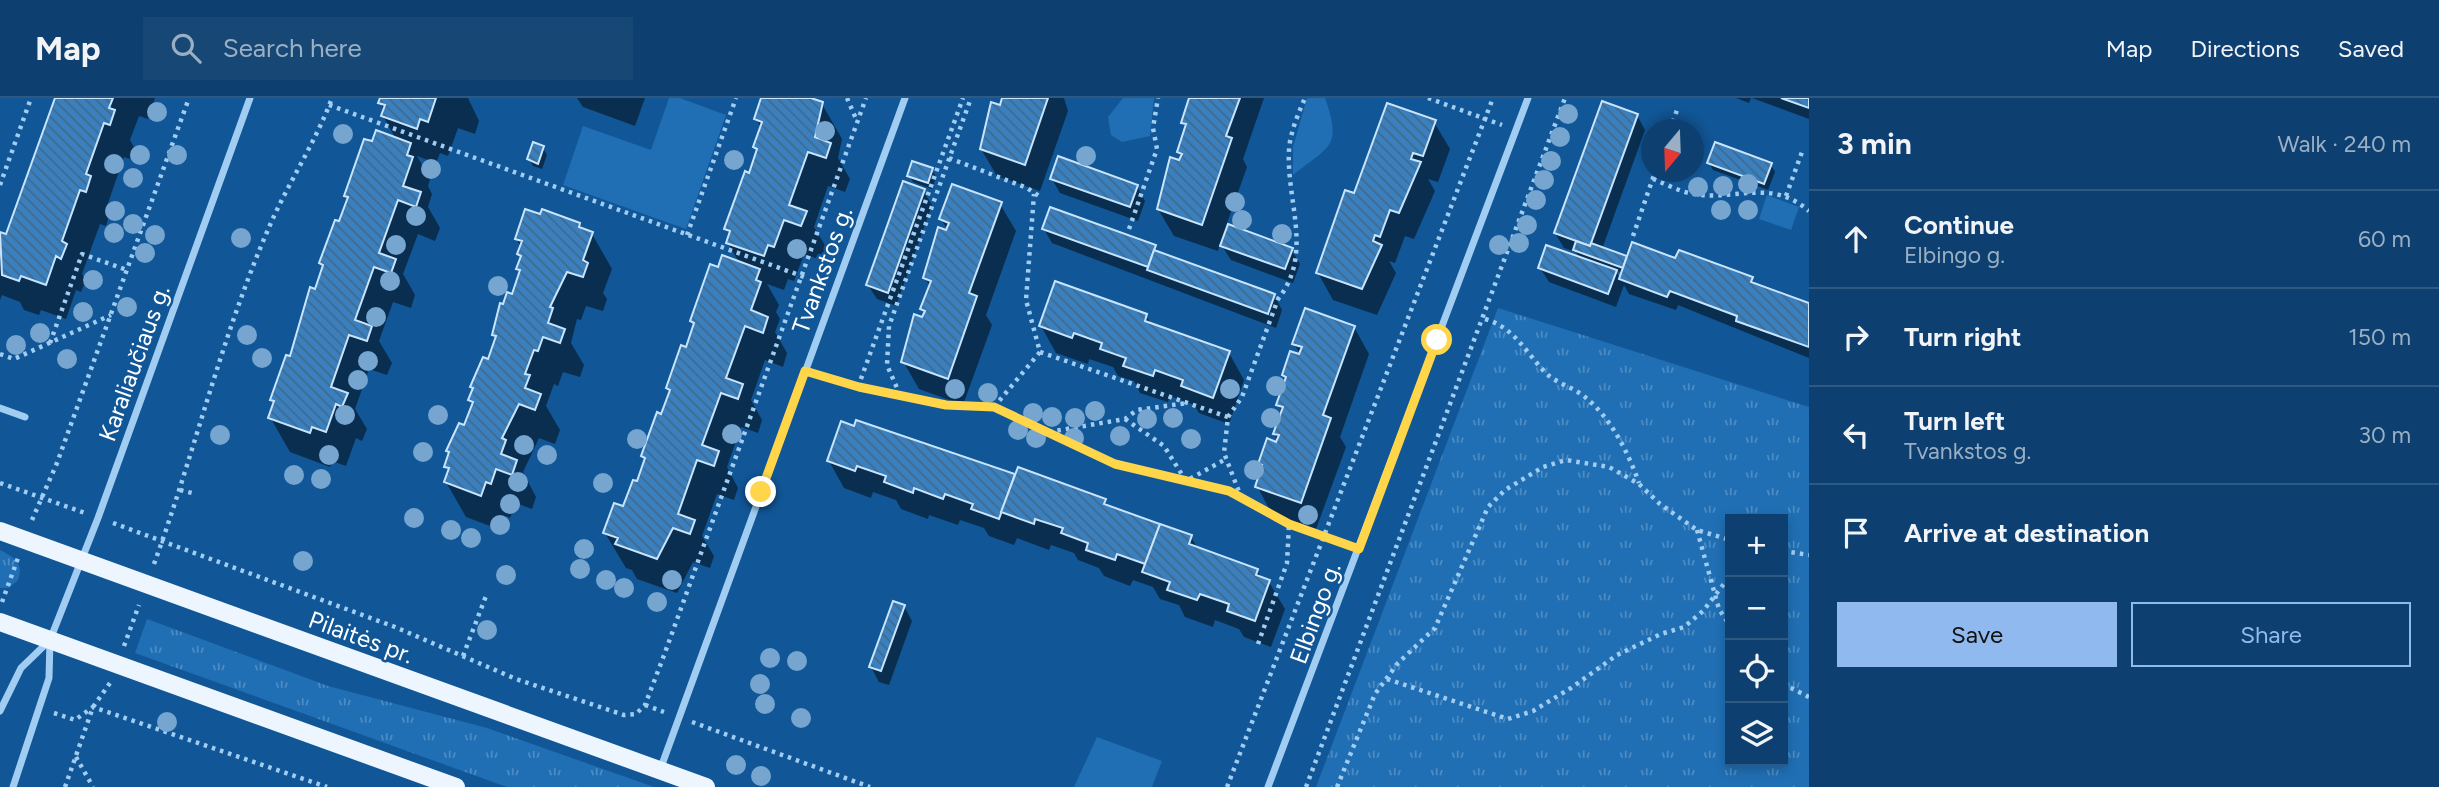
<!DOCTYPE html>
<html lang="en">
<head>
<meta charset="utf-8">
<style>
	:root { --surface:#0d4070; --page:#164775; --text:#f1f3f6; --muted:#9aafc3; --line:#2d5983; --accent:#90b9f0 }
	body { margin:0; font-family:Figtree,sans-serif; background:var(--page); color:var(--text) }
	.controls { position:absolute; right:21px; bottom:21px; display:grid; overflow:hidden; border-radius:0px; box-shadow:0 4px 10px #0003 }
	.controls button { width:63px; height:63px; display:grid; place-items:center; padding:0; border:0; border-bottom:2px solid var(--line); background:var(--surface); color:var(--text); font:35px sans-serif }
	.compass { position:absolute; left:1641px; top:21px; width:63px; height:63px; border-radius:50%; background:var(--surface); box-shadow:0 4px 10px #0003; rotate:199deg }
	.stop { position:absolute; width:21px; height:21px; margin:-16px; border:5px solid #ffd54a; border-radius:50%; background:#fff }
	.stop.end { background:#ffd54a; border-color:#fff; box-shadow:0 2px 7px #0008 }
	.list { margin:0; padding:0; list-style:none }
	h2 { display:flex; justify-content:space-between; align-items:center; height:91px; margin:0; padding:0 28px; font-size:30px }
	h2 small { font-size:23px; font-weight:400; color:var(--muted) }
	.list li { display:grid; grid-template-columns:46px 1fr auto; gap:21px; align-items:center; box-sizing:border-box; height:98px; padding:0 28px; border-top:2px solid var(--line) }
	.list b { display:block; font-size:26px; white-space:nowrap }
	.list p { margin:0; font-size:23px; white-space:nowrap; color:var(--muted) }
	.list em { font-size:23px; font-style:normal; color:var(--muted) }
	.actions { display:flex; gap:14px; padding:21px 28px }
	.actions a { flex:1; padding:16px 0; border:2px solid var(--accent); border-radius:0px; text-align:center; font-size:24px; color:var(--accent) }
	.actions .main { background:var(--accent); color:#111 }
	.icon { flex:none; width:38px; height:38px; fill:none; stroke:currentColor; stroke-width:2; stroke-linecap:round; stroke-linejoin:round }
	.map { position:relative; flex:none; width:1809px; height:689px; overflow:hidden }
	header { display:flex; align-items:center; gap:42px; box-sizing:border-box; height:98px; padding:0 35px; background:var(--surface); border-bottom:2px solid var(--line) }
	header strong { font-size:33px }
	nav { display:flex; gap:38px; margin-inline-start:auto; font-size:24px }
	.search { width:490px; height:63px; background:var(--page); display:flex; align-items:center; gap:18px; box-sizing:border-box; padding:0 24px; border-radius:0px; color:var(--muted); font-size:26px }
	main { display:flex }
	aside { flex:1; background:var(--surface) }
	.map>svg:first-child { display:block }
	.grass { fill:url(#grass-tufts); fill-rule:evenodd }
	.green { fill:#206fb4 }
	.shadow { fill:#0007; fill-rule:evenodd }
	.building { fill:url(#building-back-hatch); stroke:#c9e5fd; stroke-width:2 }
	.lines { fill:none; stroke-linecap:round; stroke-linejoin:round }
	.path { stroke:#a1cdf3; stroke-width:4.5; stroke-dasharray:3.5 5; stroke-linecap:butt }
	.minor { stroke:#a1cdf3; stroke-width:7 }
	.primary { stroke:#edf6ff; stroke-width:18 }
	.tree { fill:#76a5cf }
	.route { stroke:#ffd54a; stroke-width:9 }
	.labels { text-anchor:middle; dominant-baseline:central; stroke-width:5; stroke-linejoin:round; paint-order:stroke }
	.street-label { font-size:24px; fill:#fff; stroke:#115696 }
</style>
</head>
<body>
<header>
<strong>Map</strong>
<div class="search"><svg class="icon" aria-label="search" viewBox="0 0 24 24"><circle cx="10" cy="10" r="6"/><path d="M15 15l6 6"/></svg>Search here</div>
<nav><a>Map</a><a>Directions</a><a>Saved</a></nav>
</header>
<main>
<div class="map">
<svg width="1809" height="689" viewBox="0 0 1809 689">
	<defs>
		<pattern id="grass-tufts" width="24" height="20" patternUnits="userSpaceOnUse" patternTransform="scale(1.75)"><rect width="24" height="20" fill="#206fb4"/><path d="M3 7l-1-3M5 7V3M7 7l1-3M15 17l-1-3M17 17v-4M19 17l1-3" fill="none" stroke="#4d8cc3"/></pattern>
		<pattern id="building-back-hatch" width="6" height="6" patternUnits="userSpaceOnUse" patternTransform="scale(1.75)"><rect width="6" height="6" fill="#3a80bf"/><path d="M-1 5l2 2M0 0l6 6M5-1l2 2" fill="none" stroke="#42698b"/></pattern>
	</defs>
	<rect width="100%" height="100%" fill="#115696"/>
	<g class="grass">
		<path d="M 1498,210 L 1809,309 L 1809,689 L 1316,689 ZM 1730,421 L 1783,421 L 1783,663 L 1730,663 Z"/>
		<path d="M 0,452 C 14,459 24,465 18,482 L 9,490 L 0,490 Z"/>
		<path d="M 147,521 L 328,588 L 487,630 L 654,689 L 507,689 L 135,555 Z"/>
	</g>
	<g class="green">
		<path d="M 669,0 L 680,0 L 726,17 L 686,131 L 563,87 L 583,28 L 651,52 Z"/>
		<path d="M 1123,0 L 1154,0 L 1150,38 L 1122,44 L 1111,37 L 1108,19 Z"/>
		<path d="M 1307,0 L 1325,0 C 1342,49 1331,47 1293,77 L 1293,49 Z"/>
		<path d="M 1767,97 L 1799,109 L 1791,132 L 1759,121 Z"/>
		<path d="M 1097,639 L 1162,663 L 1152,689 L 1074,689 Z"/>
	</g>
	<g class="shadow">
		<path d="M 57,0 L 155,0 L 148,21 L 139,18 L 130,42 L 134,49 L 130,61 L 124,59 L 107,108 L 110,115 L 106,128 L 100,126 L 82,176 L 86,182 L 81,194 L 76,192 L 66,221 L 41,212 L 39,217 L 24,212 L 20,204 L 2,197 L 0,202 L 0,136 L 7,139 Z"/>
		<path d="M 382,0 L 468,0 L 479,23 L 475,36 L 458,30 L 448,58 L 440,55 L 436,65 L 417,58 L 430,81 L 428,88 L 432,96 L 428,109 L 440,130 L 435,143 L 418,136 L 403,176 L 415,197 L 411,210 L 393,204 L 379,243 L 392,265 L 387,277 L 369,271 L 355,311 L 367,331 L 362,343 L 356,340 L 346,368 L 332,363 L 330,369 L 290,354 L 270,319 L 274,306 L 272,301 L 324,170 L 321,165 L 348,102 L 346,98 L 373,45 L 396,41 L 383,18 Z"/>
		<path d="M 577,0 L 645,0 L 635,28 L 583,9 Z"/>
		<path d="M 763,0 L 806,0 L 822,6 L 842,41 L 838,60 L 850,81 L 845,94 L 828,88 L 814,129 L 826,149 L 821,162 L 804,156 L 794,183 L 788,181 L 784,192 L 767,186 L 779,207 L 776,214 L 780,221 L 775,234 L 787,255 L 783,269 L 765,262 L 751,302 L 762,322 L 758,335 L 741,329 L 727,369 L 738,390 L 734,402 L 717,396 L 702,438 L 714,458 L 710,470 L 693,464 L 677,495 L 637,481 L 632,472 L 626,470 L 605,435 L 638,386 L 646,363 L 643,358 L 662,319 L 671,296 L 667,290 L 695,228 L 692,223 L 719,171 L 740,166 L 728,145 L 730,138 L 726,130 L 758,54 L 755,49 L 762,31 L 756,21 Z"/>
		<path d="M 1001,0 L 1064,0 L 1068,13 L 1040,93 L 997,78 L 981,51 L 1001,9 Z"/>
		<path d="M 1188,0 L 1264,0 L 1243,61 L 1247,69 L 1226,128 L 1291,151 L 1300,166 L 1293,185 L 1231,162 L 1220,145 L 1218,153 L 1174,138 L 1158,111 L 1182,60 L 1178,54 L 1186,31 L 1183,24 Z"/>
		<path d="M 1736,0 L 1751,0 L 1749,5 Z"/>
		<path d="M 1752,0 L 1809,0 L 1809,21 Z"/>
		<path d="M 1637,17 L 1645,32 L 1602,151 L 1628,163 L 1676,162 L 1752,180 L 1756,188 L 1809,207 L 1809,260 L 1678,207 L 1676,212 L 1629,196 L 1624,187 L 1616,209 L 1549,184 L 1540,170 L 1579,160 L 1576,154 L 1564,150 L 1555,135 ZM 1615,172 L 1623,175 L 1621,182 Z"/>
		<path d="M 1434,24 L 1450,51 L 1438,84 L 1428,81 L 1435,93 L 1414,141 L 1405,138 L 1395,165 L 1389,163 L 1396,175 L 1377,217 L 1333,202 L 1318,175 L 1355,98 Z"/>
		<path d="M 543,50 L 547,57 L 542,71 L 533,68 L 529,61 Z"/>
		<path d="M 1709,65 L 1771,67 L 1775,74 L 1768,92 L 1713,72 Z"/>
		<path d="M 932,72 L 936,79 L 932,91 L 913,84 L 909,77 Z"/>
		<path d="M 1052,81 L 1137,88 L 1145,103 L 1138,123 L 1060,95 Z"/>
		<path d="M 923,93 L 932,107 L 896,208 L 877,201 L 868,187 Z"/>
		<path d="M 1000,106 L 1016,133 L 986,217 L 992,227 L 963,307 L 919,291 L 903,263 L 925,216 L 922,211 L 930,189 L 925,180 L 949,134 L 941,121 Z"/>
		<path d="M 579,126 L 583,133 L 592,136 L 612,171 L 603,195 L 607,201 L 603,213 L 586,208 L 581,222 L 577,221 L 571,245 L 584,267 L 580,279 L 563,274 L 558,288 L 554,286 L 546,308 L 560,332 L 555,346 L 539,340 L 523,374 L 536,399 L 532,411 L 516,405 L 510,420 L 506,418 L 501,432 L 466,419 L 446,384 L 449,374 L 446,368 L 450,357 L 448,353 L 465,329 L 473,308 L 470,302 L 474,292 L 472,288 L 489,263 L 497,242 L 493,236 L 495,222 L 508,196 L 513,198 L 521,175 L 518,171 L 522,150 L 516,141 Z"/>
		<path d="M 1044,131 L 1155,148 L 1159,156 L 1274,197 L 1282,212 L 1276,230 L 1052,145 Z"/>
		<path d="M 1146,217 L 1152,228 L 1229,255 L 1244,282 L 1229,326 L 1199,315 L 1194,307 L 1170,298 L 1168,304 L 1140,295 L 1134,283 L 1118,278 L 1113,269 L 1089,261 L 1088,266 L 1056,255 L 1041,228 Z"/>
		<path d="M 1354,229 L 1369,256 L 1340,339 L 1346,349 L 1316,431 L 1272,416 L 1257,388 L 1263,371 L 1260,365 L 1277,346 L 1275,335 L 1283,315 L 1278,306 L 1286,282 L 1284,277 L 1302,259 L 1294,246 Z"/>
		<path d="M 857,324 L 1016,378 L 1105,403 L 1109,409 L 1191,439 L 1198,451 L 1257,472 L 1262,481 L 1269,484 L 1285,511 L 1271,549 L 1244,539 L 1239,531 L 1215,522 L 1213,529 L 1185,519 L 1179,507 L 1160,501 L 1153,489 L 1133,482 L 1130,488 L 1104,478 L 1099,470 L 1078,462 L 1074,455 L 1051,447 L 1049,452 L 1017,440 L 1014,447 L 989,438 L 984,430 L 960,422 L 958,427 L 929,417 L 928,421 L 901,411 L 896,402 L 873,394 L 871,400 L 844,390 L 829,363 Z"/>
		<path d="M 904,508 L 912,523 L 889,587 L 879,584 L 871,569 Z"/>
	</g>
	<g class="building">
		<path d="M 55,0 L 113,0 L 109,10 L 115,12 L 110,27 L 104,25 L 86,76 L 91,78 L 86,94 L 80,92 L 62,143 L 67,146 L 61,161 L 56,158 L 46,187 L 21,178 L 19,183 L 2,177 L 0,134 L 6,136 Z"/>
		<path d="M 380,0 L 436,0 L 428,24 L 420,21 L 417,31 L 381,18 L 385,7 L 378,5 Z"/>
		<path d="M 761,0 L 811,0 L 823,4 L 815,39 L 831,45 L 826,60 L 808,54 L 789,107 L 807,113 L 801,128 L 784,122 L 774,149 L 768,147 L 764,158 L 726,145 L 730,133 L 724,131 L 745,73 L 749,75 L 757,51 L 753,49 L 762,24 L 754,21 Z"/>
		<path d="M 1002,0 L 1048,0 L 1025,67 L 980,51 L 991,4 L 1000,7 Z"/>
		<path d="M 1189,0 L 1240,0 L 1226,38 L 1232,40 L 1202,127 L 1157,111 L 1170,59 L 1179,62 L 1182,56 L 1177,54 L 1186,26 L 1181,25 Z"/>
		<path d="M 1781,0 L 1809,0 L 1809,10 Z"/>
		<path d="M 1602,3 L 1638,16 L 1590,148 L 1554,135 Z"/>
		<path d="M 1387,5 L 1436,22 L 1423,58 L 1413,55 L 1411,61 L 1421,64 L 1399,115 L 1390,112 L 1380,139 L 1375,137 L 1373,143 L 1382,147 L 1362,191 L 1316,175 L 1345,92 L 1354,95 Z"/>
		<path d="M 376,32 L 411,45 L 407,57 L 413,59 L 403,88 L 421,94 L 416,109 L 398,102 L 379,155 L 396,161 L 391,175 L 374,169 L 355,222 L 372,228 L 367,243 L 349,237 L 331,289 L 348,295 L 342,309 L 336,306 L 326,334 L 312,329 L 310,335 L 268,320 L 274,303 L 270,302 L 286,257 L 290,258 L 310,189 L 315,191 L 323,167 L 319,165 L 335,122 L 339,123 L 348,99 L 344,98 L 364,41 L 372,43 Z"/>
		<path d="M 533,44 L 544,48 L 538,66 L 527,61 Z"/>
		<path d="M 1715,44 L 1772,65 L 1764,86 L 1707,65 Z"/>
		<path d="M 1058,58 L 1138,87 L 1130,109 L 1050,81 Z"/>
		<path d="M 912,63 L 933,70 L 928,85 L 907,78 Z"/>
		<path d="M 903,83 L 925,91 L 888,195 L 866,187 Z"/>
		<path d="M 952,86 L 1002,104 L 969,195 L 977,198 L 948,281 L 901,264 L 914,216 L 922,219 L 925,213 L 920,211 L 931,183 L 923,180 L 938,129 L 946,132 L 949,125 L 939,121 Z"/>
		<path d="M 1050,109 L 1156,147 L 1148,169 L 1042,131 Z"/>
		<path d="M 525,111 L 540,116 L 542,111 L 580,125 L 579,129 L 593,134 L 583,162 L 588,165 L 583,179 L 567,174 L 550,209 L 553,210 L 548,225 L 565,231 L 560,245 L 543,239 L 538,253 L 534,252 L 525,276 L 530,277 L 525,290 L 541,296 L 535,312 L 519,306 L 502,340 L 506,342 L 501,356 L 517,362 L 512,377 L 496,371 L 491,386 L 486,384 L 481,398 L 444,384 L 449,370 L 444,369 L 449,354 L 446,353 L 459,325 L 464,327 L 473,304 L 468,302 L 473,290 L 470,289 L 483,259 L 488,261 L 496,238 L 492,237 L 500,205 L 503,206 L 507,194 L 512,196 L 520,172 L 516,171 L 521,158 L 517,156 L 522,143 L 515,141 Z"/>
		<path d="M 1228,126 L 1293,150 L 1285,171 L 1220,148 Z"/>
		<path d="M 1576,143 L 1590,148 L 1591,145 L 1627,158 L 1623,170 L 1573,152 Z"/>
		<path d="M 1632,144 L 1675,160 L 1679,152 L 1753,179 L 1751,184 L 1809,205 L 1809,249 L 1736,223 L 1737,218 L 1670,193 L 1667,199 L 1619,181 Z"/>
		<path d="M 1546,147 L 1617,172 L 1608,196 L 1538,170 Z"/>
		<path d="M 1154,152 L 1275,196 L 1268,216 L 1147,172 Z"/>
		<path d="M 722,157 L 760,171 L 756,182 L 761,184 L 751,212 L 768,219 L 763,235 L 745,228 L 726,280 L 743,286 L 738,301 L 721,295 L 702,347 L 719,353 L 714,368 L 697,362 L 678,416 L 695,422 L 690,436 L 673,430 L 657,461 L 615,446 L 618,440 L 603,435 L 614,405 L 623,408 L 633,382 L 637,383 L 645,360 L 641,358 L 657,314 L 661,316 L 670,292 L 666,290 L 681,247 L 686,249 L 694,225 L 690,223 L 710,166 L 718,169 Z"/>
		<path d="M 1055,183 L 1147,216 L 1145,223 L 1230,253 L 1213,300 L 1181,288 L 1183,282 L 1155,272 L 1153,278 L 1123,268 L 1126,260 L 1100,251 L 1102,245 L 1074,235 L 1072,240 L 1039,228 Z"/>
		<path d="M 1305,210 L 1355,228 L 1323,317 L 1331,320 L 1301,405 L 1255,389 L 1262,367 L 1258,366 L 1267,340 L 1276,344 L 1279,337 L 1273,336 L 1283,309 L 1276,307 L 1286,279 L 1282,277 L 1290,253 L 1299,256 L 1302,249 L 1292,246 Z"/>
		<path d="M 856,322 L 1015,376 L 999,421 L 971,411 L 973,406 L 945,396 L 943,401 L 914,390 L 913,395 L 884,384 L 886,378 L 857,368 L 855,373 L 827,363 L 841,323 L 854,328 Z"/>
		<path d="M 1018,369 L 1106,401 L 1104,406 L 1160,426 L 1145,466 L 1117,456 L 1115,462 L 1086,452 L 1088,445 L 1061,435 L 1063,430 L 1035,421 L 1034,426 L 1001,414 Z"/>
		<path d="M 1160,426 L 1192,437 L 1189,446 L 1258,471 L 1256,477 L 1270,482 L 1255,523 L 1227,513 L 1229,506 L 1200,496 L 1197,502 L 1167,492 L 1170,484 L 1142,474 Z"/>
		<path d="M 893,503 L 905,507 L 881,573 L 869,569 Z"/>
	</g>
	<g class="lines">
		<g class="path">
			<path d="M 847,0 L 857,23"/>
			<path d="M 1428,0 L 1502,27"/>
			<path d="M 329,7 L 821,185"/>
			<path d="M 1670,32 L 1678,9"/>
			<path d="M 949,60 L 1027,90 L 1042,100"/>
			<path d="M 1653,81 C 1666,86 1680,94 1694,96 C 1737,103 1771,80 1809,113"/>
			<path d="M 0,87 L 31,0"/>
			<path d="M 1786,98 L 1802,54"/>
			<path d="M 1129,131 L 1157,51 L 1153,30 L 1158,0"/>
			<path d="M 687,137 L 736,0"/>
			<path d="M 1633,138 L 1655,74"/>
			<path d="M 1485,221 C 1516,230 1526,256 1548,277 C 1559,286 1574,290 1585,299 C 1611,320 1628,354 1639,385"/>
			<path d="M 50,245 L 82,156 L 127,172"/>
			<path d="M 1040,254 L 1228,319 L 1224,355 L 1241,399"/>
			<path d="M 0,256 L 14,261 L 111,217"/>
			<path d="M 819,277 L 858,289 L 946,307 L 994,309 L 1115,366 L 1229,392 L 1289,426 L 1345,446"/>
			<path d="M 858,289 L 963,0"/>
			<path d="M 900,297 L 887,267 L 889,228 L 971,0"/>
			<path d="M 994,309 L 1040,254 L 1026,202 L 1034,96"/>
			<path d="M 1228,319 L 1242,299 L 1278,201 C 1314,156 1286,103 1289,52 C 1290,35 1298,16 1305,0"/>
			<path d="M 1125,321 L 1164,348 L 1186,383 L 1226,361"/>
			<path d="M 1049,334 L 1125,321 L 1137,312 L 1187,305"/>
			<path d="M 0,385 L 85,415"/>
			<path d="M 180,392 L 196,396"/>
			<path d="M 32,422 L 57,365 L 189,0"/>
			<path d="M 113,425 L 395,529 L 516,581 L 624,617 L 636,616 L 645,607 L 663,560 L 866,0"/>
			<path d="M 1697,432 L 1719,511 L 1730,528"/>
			<path d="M 1783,453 L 1809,457"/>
			<path d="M 154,466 C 194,356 221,241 267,134 C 286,88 315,46 332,0"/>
			<path d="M 2,504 L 18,460"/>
			<path d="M 1258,546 L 1287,465 L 1289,426"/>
			<path d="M 124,548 L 139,507"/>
			<path d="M 463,558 L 486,498"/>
			<path d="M 1387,581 L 1508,621 L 1533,613 L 1571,590 L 1617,557 L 1661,536 L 1684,529 L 1703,513 L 1730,478"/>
			<path d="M 1783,586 L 1809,599"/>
			<path d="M 645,607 L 664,614"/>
			<path d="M 54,615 L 75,622 L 93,609 L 327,689"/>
			<path d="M 692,624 L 870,689"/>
			<path d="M 76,659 L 93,689"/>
			<path d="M 65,689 L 93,609 L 110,585"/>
			<path d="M 1227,689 L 1493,0"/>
			<path d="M 1306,689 L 1565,0"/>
			<path d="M 1337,689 L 1375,596 L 1398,565 L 1435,530 L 1488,409 L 1505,392 L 1543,369 L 1566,362 L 1609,369 L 1639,386 L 1660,406 L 1697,432 L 1730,442"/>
		</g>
		<g class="minor">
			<path d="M 0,310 L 25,319"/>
			<path d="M 0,613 L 21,570 L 49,543"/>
			<path d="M 660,672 L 905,0"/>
			<path d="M 13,689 L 49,580 L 50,542 L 98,420 L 250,0"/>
			<path d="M 1268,689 L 1528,0"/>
		</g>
		<g class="primary">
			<path d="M 0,433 L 706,689"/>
			<path d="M 0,524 L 456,689"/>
		</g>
	</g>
	<g class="tree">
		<circle cx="157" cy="14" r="10"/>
		<circle cx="1568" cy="16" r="10"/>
		<circle cx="825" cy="33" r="10"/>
		<circle cx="343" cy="36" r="10"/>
		<circle cx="1560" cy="39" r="10"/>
		<circle cx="140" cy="57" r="10"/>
		<circle cx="177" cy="57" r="10"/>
		<circle cx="1086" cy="58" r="10"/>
		<circle cx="734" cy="62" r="10"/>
		<circle cx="1551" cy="63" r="10"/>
		<circle cx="114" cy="66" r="10"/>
		<circle cx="431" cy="71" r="10"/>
		<circle cx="133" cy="80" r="10"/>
		<circle cx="1544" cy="82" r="10"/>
		<circle cx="1748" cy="86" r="10"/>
		<circle cx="1723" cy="88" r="10"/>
		<circle cx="1698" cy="89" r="10"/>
		<circle cx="1536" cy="102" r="10"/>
		<circle cx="1235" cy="104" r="10"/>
		<circle cx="1721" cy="112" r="10"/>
		<circle cx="1748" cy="112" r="10"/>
		<circle cx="115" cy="113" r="10"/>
		<circle cx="416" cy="118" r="10"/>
		<circle cx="1242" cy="122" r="10"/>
		<circle cx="133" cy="126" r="10"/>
		<circle cx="1527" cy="127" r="10"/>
		<circle cx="114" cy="135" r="10"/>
		<circle cx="1282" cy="136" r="10"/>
		<circle cx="155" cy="137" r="10"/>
		<circle cx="241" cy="140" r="10"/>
		<circle cx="1519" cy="145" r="10"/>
		<circle cx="396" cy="147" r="10"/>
		<circle cx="1499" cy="147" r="10"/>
		<circle cx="797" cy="151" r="10"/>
		<circle cx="145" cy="155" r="10"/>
		<circle cx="93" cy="182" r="10"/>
		<circle cx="390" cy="183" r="10"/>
		<circle cx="498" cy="188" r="10"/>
		<circle cx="127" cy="209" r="10"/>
		<circle cx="83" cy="214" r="10"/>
		<circle cx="376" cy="219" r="10"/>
		<circle cx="40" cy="235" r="10"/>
		<circle cx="247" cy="237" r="10"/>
		<circle cx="16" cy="247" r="10"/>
		<circle cx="262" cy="260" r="10"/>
		<circle cx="67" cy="261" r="10"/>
		<circle cx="368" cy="263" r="10"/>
		<circle cx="358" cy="282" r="10"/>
		<circle cx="1276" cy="288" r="10"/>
		<circle cx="955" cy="291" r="10"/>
		<circle cx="1230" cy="291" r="10"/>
		<circle cx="988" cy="295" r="10"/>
		<circle cx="1095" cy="313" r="10"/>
		<circle cx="1033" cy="315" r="10"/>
		<circle cx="345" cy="317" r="10"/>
		<circle cx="438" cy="317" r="10"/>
		<circle cx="1052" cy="319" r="10"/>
		<circle cx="1075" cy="320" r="10"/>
		<circle cx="1173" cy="320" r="10"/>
		<circle cx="1271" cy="320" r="10"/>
		<circle cx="1147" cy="321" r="10"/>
		<circle cx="1018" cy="332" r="10"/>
		<circle cx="732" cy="336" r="10"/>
		<circle cx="220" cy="337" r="10"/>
		<circle cx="1120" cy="338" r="10"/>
		<circle cx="1036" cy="340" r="10"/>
		<circle cx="1074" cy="340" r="10"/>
		<circle cx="637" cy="341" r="10"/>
		<circle cx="1191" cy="341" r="10"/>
		<circle cx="524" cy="347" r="10"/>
		<circle cx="423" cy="354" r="10"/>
		<circle cx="329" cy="357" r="10"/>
		<circle cx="547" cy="357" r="10"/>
		<circle cx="1254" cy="372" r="10"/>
		<circle cx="294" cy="377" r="10"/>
		<circle cx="321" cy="381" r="10"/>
		<circle cx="518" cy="384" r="10"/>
		<circle cx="603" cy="385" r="10"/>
		<circle cx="510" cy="406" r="10"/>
		<circle cx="1308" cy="417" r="10"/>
		<circle cx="414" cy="420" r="10"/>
		<circle cx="500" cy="427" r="10"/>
		<circle cx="451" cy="432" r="10"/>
		<circle cx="471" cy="440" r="10"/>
		<circle cx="584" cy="451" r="10"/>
		<circle cx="303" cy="463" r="10"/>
		<circle cx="580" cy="471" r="10"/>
		<circle cx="506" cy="477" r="10"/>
		<circle cx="606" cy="482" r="10"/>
		<circle cx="672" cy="482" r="10"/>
		<circle cx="624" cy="490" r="10"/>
		<circle cx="657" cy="504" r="10"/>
		<circle cx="487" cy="532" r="10"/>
		<circle cx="770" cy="560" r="10"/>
		<circle cx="797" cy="563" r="10"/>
		<circle cx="760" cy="586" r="10"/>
		<circle cx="765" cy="606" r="10"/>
		<circle cx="801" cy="620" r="10"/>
		<circle cx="167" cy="624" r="10"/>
		<circle cx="736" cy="667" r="10"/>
		<circle cx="761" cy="678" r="10"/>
	</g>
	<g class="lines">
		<path class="route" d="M 761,394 L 805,273 L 859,289 L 946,307 L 994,309 L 1115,366 L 1229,393 L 1289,426 L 1359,451 L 1437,242"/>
	</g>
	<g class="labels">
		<g class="street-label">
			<text transform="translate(822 172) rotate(-70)">Tvankstos g.</text>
			<text transform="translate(134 265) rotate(-70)">Karaliaučiaus g.</text>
			<text transform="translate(1315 515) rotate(-70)">Elbingo g.</text>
			<text transform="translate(361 539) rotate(20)">Pilaitės pr.</text>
		</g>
	</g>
</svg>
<div class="controls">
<button>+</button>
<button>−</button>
<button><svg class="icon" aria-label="locate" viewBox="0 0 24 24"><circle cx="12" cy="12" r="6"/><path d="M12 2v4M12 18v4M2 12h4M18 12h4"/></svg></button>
<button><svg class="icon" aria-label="layers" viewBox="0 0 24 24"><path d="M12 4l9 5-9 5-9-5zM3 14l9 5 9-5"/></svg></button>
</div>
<svg class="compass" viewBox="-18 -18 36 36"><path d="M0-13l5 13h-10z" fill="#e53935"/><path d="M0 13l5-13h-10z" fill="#9aafc3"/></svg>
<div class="stop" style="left:1437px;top:242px"></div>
<div class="stop end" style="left:761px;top:394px"></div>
</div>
<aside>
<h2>3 min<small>Walk · 240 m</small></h2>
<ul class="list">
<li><svg class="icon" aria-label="ahead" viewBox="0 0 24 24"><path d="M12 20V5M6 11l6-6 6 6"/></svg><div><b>Continue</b><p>Elbingo g.</p></div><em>60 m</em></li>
<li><svg class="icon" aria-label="right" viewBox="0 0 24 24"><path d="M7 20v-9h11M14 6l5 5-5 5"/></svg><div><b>Turn right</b></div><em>150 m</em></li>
<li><svg class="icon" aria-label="left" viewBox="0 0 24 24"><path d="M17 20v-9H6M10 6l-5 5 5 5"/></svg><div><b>Turn left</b><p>Tvankstos g.</p></div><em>30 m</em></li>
<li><svg class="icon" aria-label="arrive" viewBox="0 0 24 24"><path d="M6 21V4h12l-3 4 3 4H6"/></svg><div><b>Arrive at destination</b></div></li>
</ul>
<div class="actions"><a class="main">Save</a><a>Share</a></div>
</aside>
</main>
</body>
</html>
